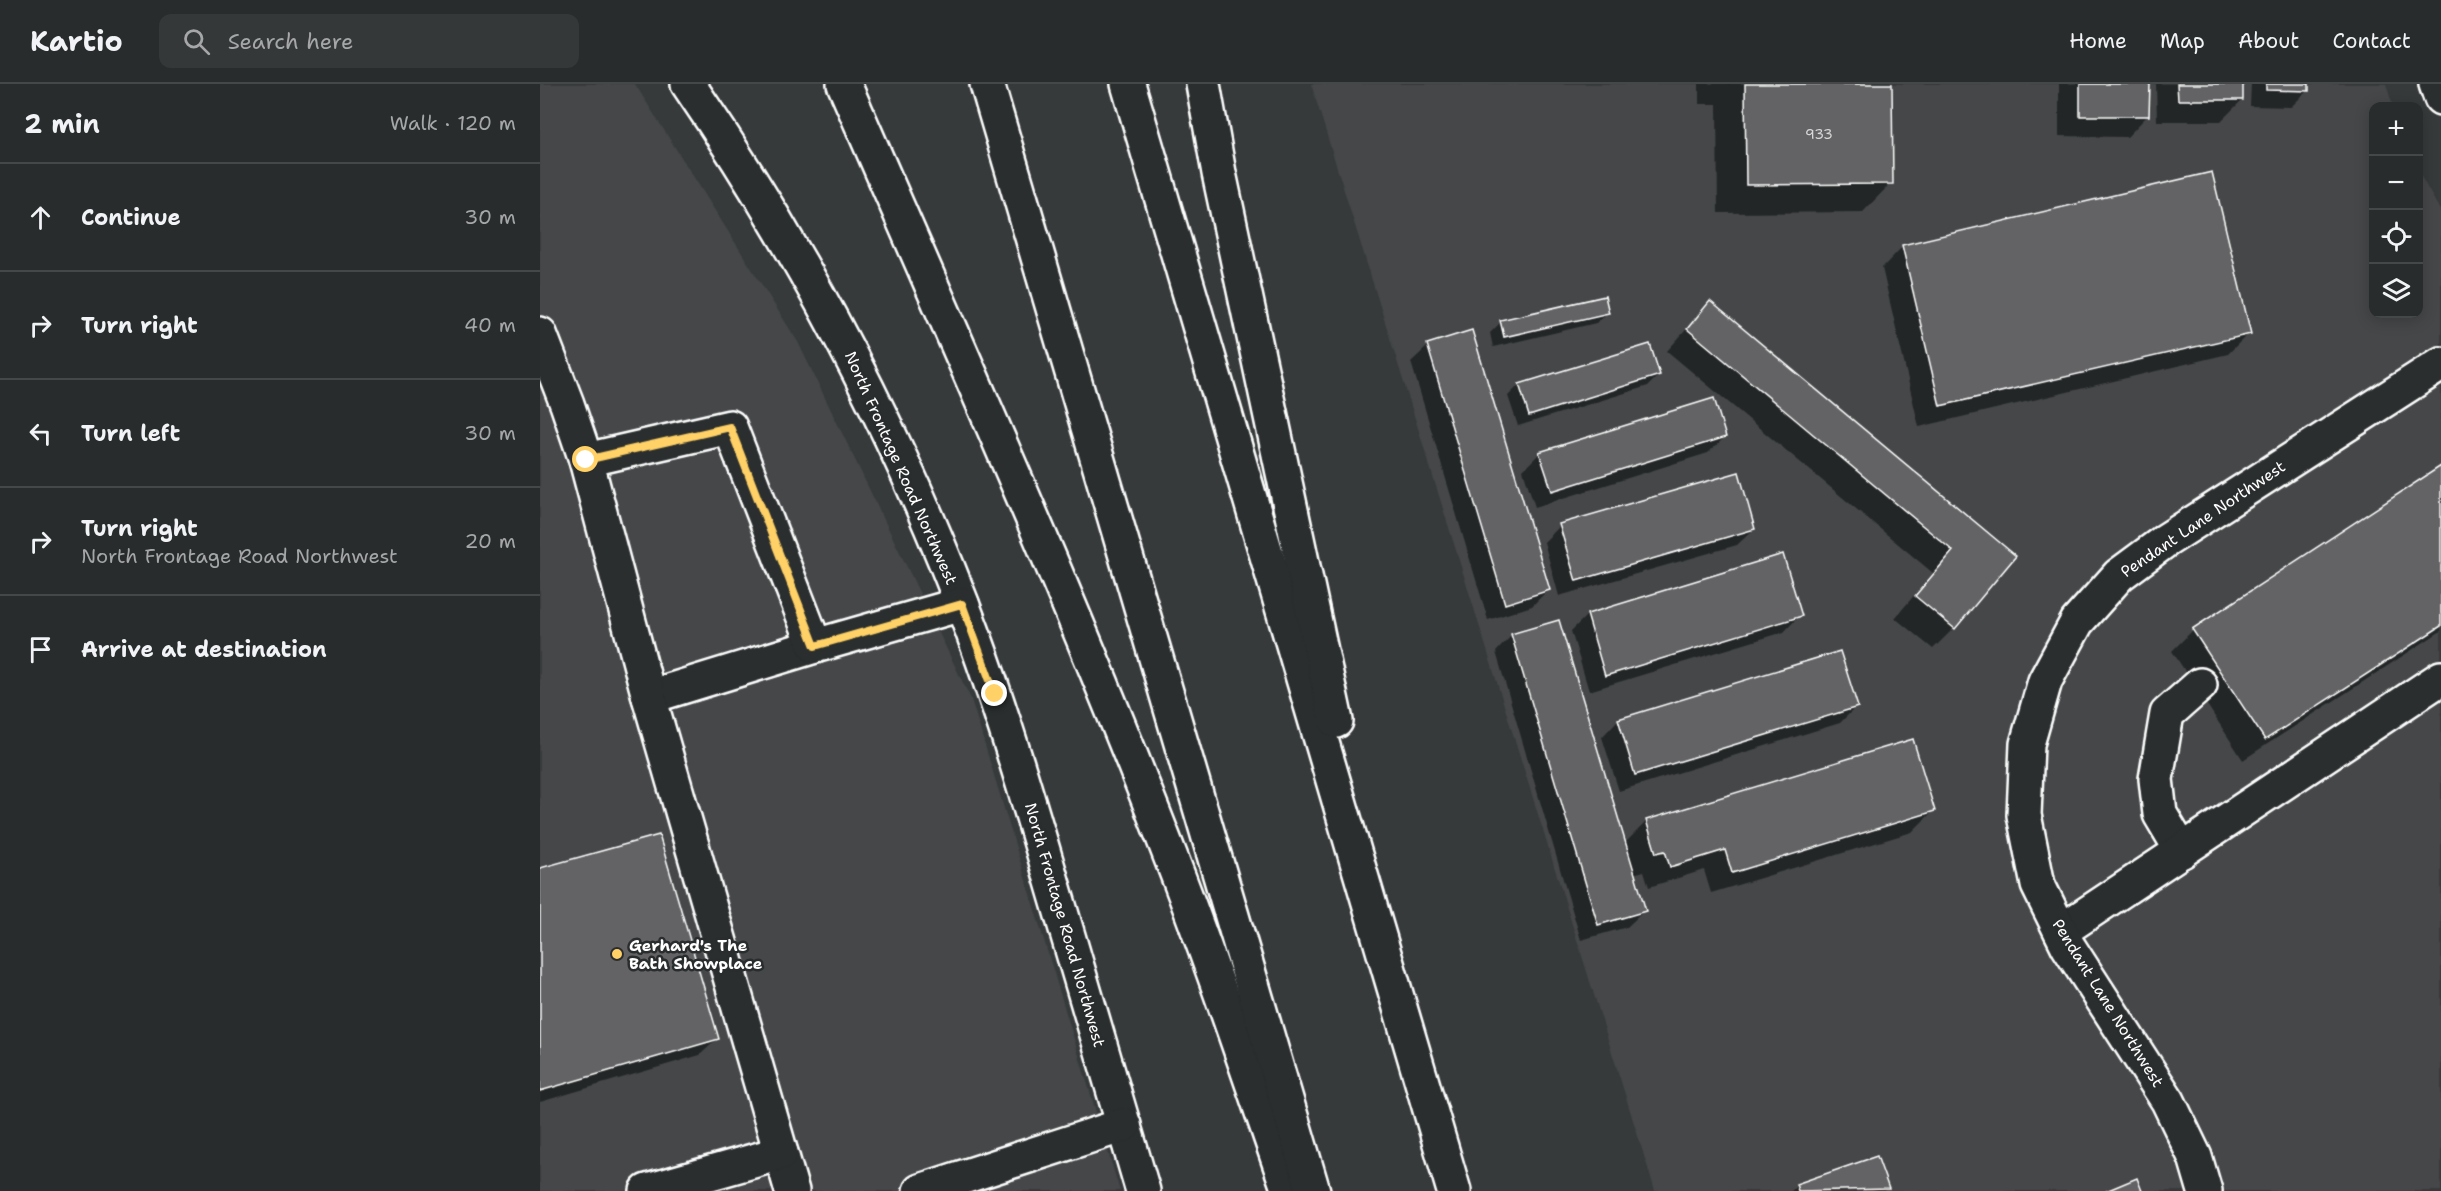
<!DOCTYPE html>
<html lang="en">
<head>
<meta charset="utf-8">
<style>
	:root { --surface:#292c2c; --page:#353838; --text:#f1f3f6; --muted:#a5a7a9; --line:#454848 }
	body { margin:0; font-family:"Shantell Sans",sans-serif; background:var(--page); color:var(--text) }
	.controls { position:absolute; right:18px; top:18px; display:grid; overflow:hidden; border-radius:12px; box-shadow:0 3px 15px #0003 }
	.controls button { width:54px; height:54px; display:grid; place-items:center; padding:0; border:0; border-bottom:2px solid var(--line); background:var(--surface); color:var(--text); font:30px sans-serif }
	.stop { position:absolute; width:18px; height:18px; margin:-14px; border:4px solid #ffd166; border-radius:50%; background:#fff }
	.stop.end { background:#ffd166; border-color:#fff; box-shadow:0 2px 6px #0008 }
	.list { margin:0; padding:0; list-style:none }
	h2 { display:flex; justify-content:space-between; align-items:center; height:78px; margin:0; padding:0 24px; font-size:26px }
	h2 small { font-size:20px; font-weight:400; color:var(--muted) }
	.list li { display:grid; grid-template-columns:39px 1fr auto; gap:18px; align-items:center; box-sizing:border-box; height:108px; padding:0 24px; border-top:2px solid var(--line) }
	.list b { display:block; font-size:22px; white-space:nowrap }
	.list p { margin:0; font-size:20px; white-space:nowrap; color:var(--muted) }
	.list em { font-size:20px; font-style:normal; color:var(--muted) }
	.icon { flex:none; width:33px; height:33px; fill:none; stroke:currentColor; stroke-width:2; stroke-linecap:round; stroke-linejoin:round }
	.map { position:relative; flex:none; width:1901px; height:1107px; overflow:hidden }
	header { display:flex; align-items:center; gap:36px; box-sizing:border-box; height:84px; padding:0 30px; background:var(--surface); border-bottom:2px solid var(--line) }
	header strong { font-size:28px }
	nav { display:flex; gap:33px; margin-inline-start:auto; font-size:21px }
	.search { width:420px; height:54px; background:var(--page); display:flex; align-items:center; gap:15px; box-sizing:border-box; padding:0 21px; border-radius:12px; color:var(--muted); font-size:22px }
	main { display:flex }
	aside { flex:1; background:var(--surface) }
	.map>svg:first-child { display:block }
	.built { fill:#444748 }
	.shadow { fill:#0007 }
	.building { fill:#636465; stroke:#fff; stroke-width:1.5 }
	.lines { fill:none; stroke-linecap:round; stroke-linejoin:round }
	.minor-casing { stroke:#fff; stroke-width:38 }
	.highway-casing { stroke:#fff; stroke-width:38 }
	.minor { stroke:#2a2d2e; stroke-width:33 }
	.highway { stroke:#2a2d2e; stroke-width:33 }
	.route { stroke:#ffd166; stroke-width:8 }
	.poi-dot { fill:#ffd166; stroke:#2a2d2e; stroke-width:2 }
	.labels { text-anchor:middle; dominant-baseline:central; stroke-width:5; stroke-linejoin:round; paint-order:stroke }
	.number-label { font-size:14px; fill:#d8d8d8 }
	.street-label { font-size:16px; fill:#fff; stroke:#2a2d2e }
	.poi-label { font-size:16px; font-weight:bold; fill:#fff; stroke:#2a2d2e; text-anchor:start }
</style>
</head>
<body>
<header>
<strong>Kartio</strong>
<div class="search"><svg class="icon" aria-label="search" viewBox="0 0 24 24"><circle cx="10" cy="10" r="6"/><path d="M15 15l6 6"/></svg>Search here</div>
<nav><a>Home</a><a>Map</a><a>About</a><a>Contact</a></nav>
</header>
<main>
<aside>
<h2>2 min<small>Walk · 120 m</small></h2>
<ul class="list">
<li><svg class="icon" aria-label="ahead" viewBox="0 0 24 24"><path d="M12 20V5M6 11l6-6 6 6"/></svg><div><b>Continue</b></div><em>30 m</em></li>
<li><svg class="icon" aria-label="right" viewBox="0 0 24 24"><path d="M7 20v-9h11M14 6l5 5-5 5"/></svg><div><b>Turn right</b></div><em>40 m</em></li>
<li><svg class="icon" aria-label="left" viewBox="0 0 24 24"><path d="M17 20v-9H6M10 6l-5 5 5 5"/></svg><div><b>Turn left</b></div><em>30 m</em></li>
<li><svg class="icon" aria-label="right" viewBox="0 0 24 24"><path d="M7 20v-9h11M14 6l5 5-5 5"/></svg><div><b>Turn right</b><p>North Frontage Road Northwest</p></div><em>20 m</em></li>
<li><svg class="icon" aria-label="arrive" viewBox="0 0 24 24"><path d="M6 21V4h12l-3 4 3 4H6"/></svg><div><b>Arrive at destination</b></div></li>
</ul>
</aside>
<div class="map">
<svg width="1901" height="1107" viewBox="0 0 1901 1107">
	<rect width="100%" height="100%" fill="#373a3b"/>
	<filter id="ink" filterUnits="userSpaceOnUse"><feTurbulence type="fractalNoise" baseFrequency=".0167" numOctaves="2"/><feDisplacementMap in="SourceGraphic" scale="12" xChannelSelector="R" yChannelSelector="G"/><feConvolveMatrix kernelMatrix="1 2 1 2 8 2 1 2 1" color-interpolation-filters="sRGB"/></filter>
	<g filter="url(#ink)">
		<g class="built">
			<path d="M 0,0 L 95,0 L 258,258 L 431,615 L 580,1107 L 0,1107 Z"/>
			<path d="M 771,0 L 1846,0 L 1853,22 L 1834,22 L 1834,230 L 1878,230 L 1879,89 L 1901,128 L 1901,1107 L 1115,1107 Z"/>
		</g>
		<g class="shadow">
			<path d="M 1159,0 L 1350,0 L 1351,99 L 1323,128 L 1178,129 L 1177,20 L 1159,20 Z"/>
			<path d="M 1519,0 L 1608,0 L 1608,31 L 1587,53 L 1519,52 Z"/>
			<path d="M 1616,0 L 1702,0 L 1702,16 L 1681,37 L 1617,37 Z"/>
			<path d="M 1711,0 L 1768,0 L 1768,6 L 1751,23 L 1710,22 Z"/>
			<path d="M 1363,162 L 1709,249 L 1688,270 L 1379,343 L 1342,184 Z"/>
			<path d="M 1170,219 L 1474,473 L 1414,544 L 1393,565 L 1355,534 L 1393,489 L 1127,267 Z"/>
			<path d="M 1068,228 L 1056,239 L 953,263 L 950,249 L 961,238 Z"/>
			<path d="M 888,262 L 1008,506 L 992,522 L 948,536 L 871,278 Z"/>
			<path d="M 1119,291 L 1108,302 L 978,342 L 968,312 L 979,301 Z"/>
			<path d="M 1185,353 L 1168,369 L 995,423 L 983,386 L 1000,369 Z"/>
			<path d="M 1901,384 L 1901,547 L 1703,676 L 1632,567 L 1653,546 Z"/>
			<path d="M 1020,442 L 1214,445 L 1197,461 L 1019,512 L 1004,458 Z"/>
			<path d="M 1047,531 L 1260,531 L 1244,548 L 1049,607 L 1031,547 Z"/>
			<path d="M 972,551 L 1084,760 L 1107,737 L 1393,727 L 1372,748 L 1171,809 L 1164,786 L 1109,803 L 1104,787 L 1093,790 L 1104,827 L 1087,843 L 1041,856 L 956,568 Z"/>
			<path d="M 1299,569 L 1316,623 L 1300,639 L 1079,707 L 1062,653 L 1078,636 Z"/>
			<path d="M 0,786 L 177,955 L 160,971 L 0,1018 Z"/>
			<path d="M 1257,1102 L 1347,1105 L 1345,1107 L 1251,1107 Z"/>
		</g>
		<g class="building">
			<path d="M 1205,0 L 1352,0 L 1353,100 L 1206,101 Z"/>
			<path d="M 1540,0 L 1610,0 L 1609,32 L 1540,32 Z"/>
			<path d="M 1637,0 L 1703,0 L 1703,16 L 1638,16 Z"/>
			<path d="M 1726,0 L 1769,0 L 1769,7 L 1726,6 Z"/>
			<path d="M 1672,88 L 1711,250 L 1400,322 L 1362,161 Z"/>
			<path d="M 1065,212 L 1069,229 L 964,253 L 960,236 Z"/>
			<path d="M 1170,217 L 1476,472 L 1415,545 L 1375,512 L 1413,467 L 1147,245 Z"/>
			<path d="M 932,246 L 1010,506 L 965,520 L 887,260 Z"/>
			<path d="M 1110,260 L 1120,291 L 989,332 L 979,300 Z"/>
			<path d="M 1174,314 L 1186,353 L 1012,407 L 999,368 Z"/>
			<path d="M 1901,382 L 1901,542 L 1725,656 L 1652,545 Z"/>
			<path d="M 1199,388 L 1215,445 L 1036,497 L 1019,440 Z"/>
			<path d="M 1243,470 L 1262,532 L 1065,592 L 1047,530 Z"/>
			<path d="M 1019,536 L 1106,827 L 1058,841 L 971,550 Z"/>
			<path d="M 1300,567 L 1318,623 L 1095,691 L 1078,635 Z"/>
			<path d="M 1373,655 L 1395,727 L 1192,789 L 1185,766 L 1130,783 L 1125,767 L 1116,769 L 1106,736 Z"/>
			<path d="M 119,751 L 179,955 L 0,1007 L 0,784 Z"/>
			<path d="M 1337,1072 L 1349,1105 L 1258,1107 L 1256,1100 Z"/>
			<path d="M 1597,1094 L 1602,1107 L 1566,1107 Z"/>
		</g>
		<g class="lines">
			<g class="minor-casing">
				<g id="minor">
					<path d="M 148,0 C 264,170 360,353 432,546 C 464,633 490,722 516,811 C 545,910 574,1008 603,1107"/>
					<path d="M 1896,0 L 1901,14"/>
					<path d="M 0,250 L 27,320 L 46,376"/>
					<path d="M 109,613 L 275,562"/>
					<path d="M 1642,767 L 1620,730 L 1616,695 L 1627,630 L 1660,601"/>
					<path d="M 1521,847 L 1901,594"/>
					<path d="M 241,1069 L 252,1107"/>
					<path d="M 107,1107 L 241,1069 L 109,613 L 46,376 L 190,343 L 275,562 L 422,520"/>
					<path d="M 380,1107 L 584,1041"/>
					<path d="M 1665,1107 L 1655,1073 L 1628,1017 L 1528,862 L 1498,801 L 1484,731 L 1487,660 L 1505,597 L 1537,538 L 1579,491 L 1625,457 L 1901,280"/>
				</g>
			</g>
			<g class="highway-casing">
				<g id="highway">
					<path d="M 304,0 C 416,259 532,516 633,779 C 675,887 711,997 749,1107"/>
					<path d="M 447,0 L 773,1107"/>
					<path d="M 588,0 L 914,1107"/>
					<path d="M 663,0 L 679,89 L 796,637"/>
				</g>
			</g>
			<use href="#minor" class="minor"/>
			<use href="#highway" class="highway"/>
		</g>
	</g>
	<g class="lines" filter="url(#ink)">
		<path class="route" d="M 46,376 L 190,343 L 275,562 L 422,520 L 455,610"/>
	</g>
	<circle class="poi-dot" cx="77" cy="870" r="6"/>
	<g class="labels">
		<g class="number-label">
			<text x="1279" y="50">933</text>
		</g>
		<g class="street-label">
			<text transform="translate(361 384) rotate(66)">North Frontage Road Northwest</text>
			<text transform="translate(1663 435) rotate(-34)">Pendant Lane Northwest</text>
			<text transform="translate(525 841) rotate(74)">North Frontage Road Northwest</text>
			<text transform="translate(1568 919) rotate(58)">Pendant Lane Northwest</text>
		</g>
		<g class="poi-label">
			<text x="89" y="861">Gerhard's The<tspan x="89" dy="18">Bath Showplace</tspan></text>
		</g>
	</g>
</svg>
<div class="controls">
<button>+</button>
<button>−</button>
<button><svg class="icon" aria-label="locate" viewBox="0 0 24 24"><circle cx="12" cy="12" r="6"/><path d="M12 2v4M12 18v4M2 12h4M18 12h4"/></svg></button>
<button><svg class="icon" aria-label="layers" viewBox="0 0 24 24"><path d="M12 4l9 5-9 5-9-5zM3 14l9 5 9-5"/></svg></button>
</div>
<div class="stop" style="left:46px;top:376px"></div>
<div class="stop end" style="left:455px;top:610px"></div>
</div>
</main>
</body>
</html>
